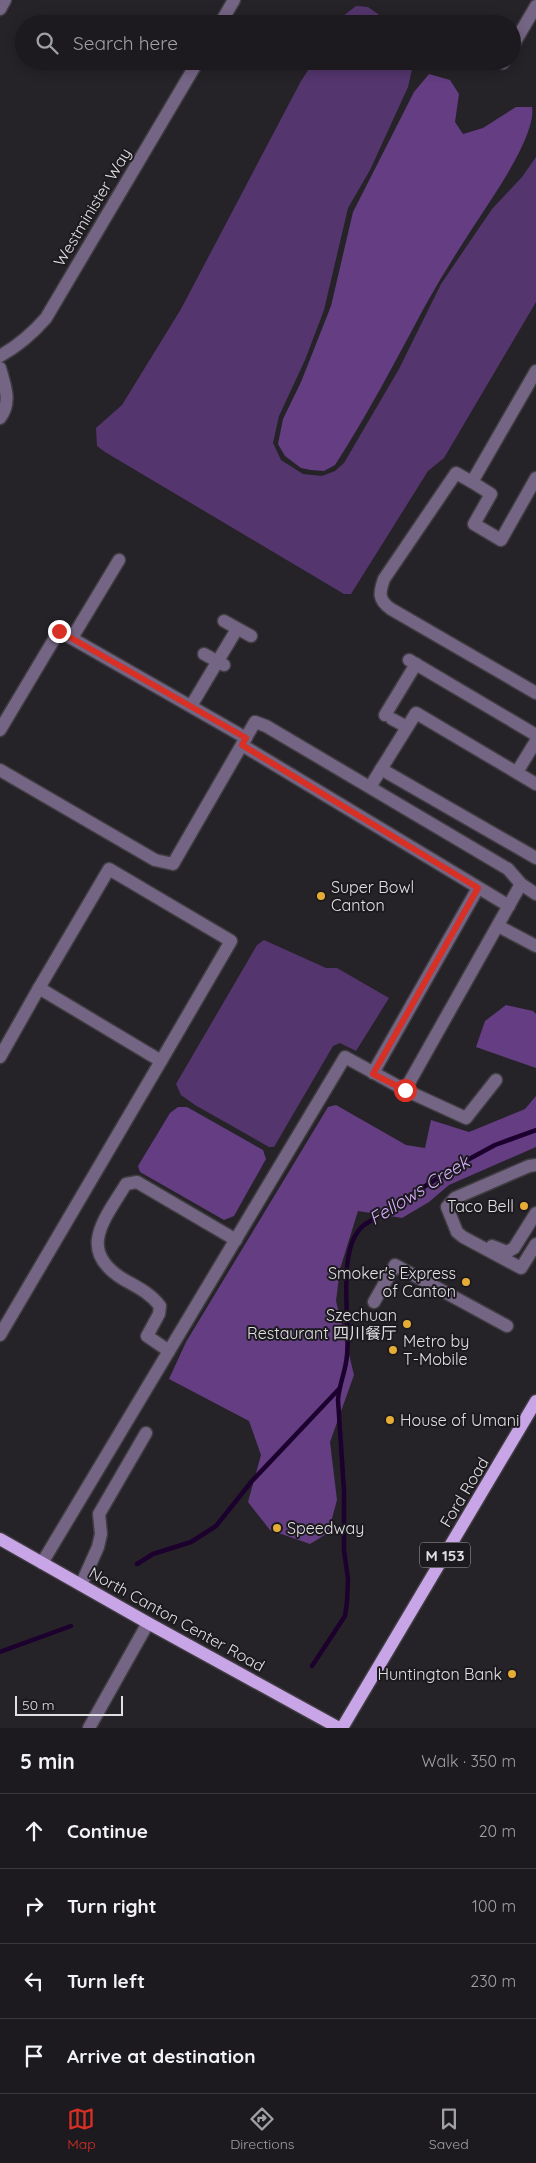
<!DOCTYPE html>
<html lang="en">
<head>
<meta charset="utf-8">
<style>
	:root { --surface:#1c1a1e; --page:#29272b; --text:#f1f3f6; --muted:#a0a1a4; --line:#3a383c; --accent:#d93025 }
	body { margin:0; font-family:Quicksand,"Noto Sans SC",sans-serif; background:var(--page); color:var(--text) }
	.scale { position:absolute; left:15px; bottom:12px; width:108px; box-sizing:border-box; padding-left:5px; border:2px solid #e0dfe2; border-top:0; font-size:14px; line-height:18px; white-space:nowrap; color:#e0dfe2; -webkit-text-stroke:4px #1c1a1e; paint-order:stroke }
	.stop { position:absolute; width:15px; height:15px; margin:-11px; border:4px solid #d93025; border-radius:50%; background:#fff }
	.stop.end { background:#d93025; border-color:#fff; box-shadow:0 1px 5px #0008 }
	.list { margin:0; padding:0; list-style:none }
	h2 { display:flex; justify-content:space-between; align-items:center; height:65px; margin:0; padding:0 20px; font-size:21px }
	h2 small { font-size:16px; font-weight:400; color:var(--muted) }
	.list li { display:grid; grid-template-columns:32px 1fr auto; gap:15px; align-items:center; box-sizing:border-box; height:75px; padding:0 20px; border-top:1px solid var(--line) }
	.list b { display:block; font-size:19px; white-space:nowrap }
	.list em { font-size:16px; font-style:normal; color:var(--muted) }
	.icon { flex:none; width:28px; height:28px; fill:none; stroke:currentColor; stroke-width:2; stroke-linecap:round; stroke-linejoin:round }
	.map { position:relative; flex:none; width:536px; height:1728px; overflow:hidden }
	.search { position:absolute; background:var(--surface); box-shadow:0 2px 12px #0003; left:15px; right:15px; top:15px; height:55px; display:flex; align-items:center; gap:12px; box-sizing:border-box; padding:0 18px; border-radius:28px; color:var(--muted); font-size:19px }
	.sheet { height:365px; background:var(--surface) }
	nav { display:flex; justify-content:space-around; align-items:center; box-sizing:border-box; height:70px; border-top:1px solid var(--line); background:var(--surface); font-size:14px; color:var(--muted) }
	nav a { display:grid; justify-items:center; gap:2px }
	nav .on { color:var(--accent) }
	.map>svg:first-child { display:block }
	.green { fill:#54356d }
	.forest { fill:#643d82 }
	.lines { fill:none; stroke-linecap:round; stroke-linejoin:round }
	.stream { stroke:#1c002e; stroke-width:4.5 }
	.minor-casing { stroke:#403d42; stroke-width:15 }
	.major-casing { stroke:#403d42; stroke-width:15 }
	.minor { stroke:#756585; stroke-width:12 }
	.major { stroke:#c8a5e7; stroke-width:12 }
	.route { stroke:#d93025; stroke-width:6 }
	.poi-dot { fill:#e5ad35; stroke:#1c1a1e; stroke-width:2 }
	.labels { text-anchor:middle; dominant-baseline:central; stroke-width:4; stroke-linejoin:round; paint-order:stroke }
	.shield { fill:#1c1a1e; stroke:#a5a4a7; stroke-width:1 }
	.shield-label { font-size:15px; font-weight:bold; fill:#e0dfe2 }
	.street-label { font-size:16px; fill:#e0dfe2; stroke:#1c1a1e }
	.poi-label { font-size:16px; fill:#e0dfe2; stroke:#1c1a1e; text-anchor:start }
	.water-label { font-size:18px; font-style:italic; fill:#d9affe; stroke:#1c1a1e }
</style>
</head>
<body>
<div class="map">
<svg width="536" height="1728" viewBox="0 0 536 1728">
	<rect width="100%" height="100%" fill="#262328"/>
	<g class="green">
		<path d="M 356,6 L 368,7 L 392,24 L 338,24 L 342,17 Z"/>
		<path d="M 314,61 L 414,61 L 408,87 L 370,170 L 348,208 L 324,310 L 305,360 L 279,416 L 273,443 L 281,460 L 303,474 L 322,476 L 335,471 L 344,463 L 399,369 L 441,284 L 492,209 L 522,177 L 536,157 L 536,302 L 444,458 L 428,471 L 351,594 L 344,594 L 105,452 L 97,446 L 96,428 L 122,405 L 181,309 L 301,81 Z"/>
		<path d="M 264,940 L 326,968 L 337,968 L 389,998 L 356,1051 L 340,1043 L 333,1046 L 274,1147 L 269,1147 L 195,1105 L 181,1095 L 176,1084 L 257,945 Z"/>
	</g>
	<g class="forest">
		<path d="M 429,74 L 450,80 L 459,94 L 455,122 L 463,134 L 483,128 L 516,107 L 532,107 C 536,132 501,185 487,206 C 465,239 444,272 425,306 C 396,360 368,414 335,465 L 324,471 L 311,470 L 301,468 L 285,456 L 278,444 L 283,419 L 301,382 L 331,306 L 353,212 L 414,92 Z"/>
		<path d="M 506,1005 L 533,1011 L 536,1014 L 536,1068 L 476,1047 L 485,1021 Z"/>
		<path d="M 536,1096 L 536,1147 L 449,1185 L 429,1202 L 402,1218 L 358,1211 L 340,1269 L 336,1301 L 354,1375 L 330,1442 L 337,1500 L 328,1533 L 310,1544 L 270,1530 L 248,1502 L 261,1455 L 249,1421 L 169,1379 L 186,1342 L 328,1107 L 336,1105 L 406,1145 L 425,1148 L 431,1120 L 469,1132 L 525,1109 Z"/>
		<path d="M 178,1107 L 187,1107 L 263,1150 L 266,1159 L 234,1216 L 224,1220 L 140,1172 L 138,1166 L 170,1113 Z"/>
	</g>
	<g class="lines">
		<g class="stream">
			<path d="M 137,1564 L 153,1554 L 191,1542 L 216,1526 L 252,1481 L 339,1389"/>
			<path d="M 0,1652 L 71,1626"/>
			<path d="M 312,1666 L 345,1616 L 347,1602 L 348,1579 L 344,1550 L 344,1491 L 338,1400 C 339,1384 346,1371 347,1355 C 351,1321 335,1248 364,1225 L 460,1164 L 495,1145 L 536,1130"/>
		</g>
		<g class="minor-casing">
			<g id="minor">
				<path d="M 0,9 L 5,0"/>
				<path d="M 220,24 L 234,0"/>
				<path d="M 512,47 L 536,6"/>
				<path d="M 503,63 L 504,61"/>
				<path d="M 0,356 C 18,346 32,334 46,318 L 198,61"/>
				<path d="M 0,368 C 5,386 12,402 0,418"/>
				<path d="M 536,371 L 472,482 L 491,494 L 474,524 L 501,540 L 536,478"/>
				<path d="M 472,482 L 456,473 L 384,579 C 379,593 378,600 391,609 L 536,693"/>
				<path d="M 224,621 L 251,636"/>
				<path d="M 72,638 L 119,560"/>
				<path d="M 204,654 L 224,665"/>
				<path d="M 409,660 L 536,735"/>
				<path d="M 191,706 L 237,629"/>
				<path d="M 385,715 L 416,664"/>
				<path d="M 392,719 L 407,727"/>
				<path d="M 0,730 L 59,631 L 246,738"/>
				<path d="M 242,745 L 509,906"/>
				<path d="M 381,769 L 536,858"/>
				<path d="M 0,770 L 155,860 L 173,864 L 255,722 L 266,726 L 508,869 L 521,884 L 536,894"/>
				<path d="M 517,772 L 536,741"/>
				<path d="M 370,787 L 416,713 L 536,784"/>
				<path d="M 498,926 L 536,946"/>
				<path d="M 39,988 L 109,869 L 231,941 L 161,1061"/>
				<path d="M 0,1057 L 39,988 L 161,1061 L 0,1335"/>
				<path d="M 373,1073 L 478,888"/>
				<path d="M 405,1090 L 466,1118 L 496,1080"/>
				<path d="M 536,1165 L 529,1166 L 455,1198 L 447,1207 L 457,1232 L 463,1237 L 521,1268 L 536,1244"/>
				<path d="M 492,1246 L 507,1252 L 514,1248 L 536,1213"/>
				<path d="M 374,1302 L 395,1265 L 507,1326"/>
				<path d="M 169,1351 L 147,1336 L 159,1314 L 160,1306 C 150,1293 137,1287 123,1279 C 76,1250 105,1219 126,1184 L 137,1182 L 236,1240"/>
				<path d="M 42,1563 L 345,1057 L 405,1090 L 521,884"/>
				<path d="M 81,1585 L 98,1547 L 101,1534 L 99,1514 L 146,1433"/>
				<path d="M 89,1728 L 148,1623"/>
			</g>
		</g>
		<g class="major-casing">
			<g id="major">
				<path d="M 0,1539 L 148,1623 L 339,1728"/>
				<path d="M 342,1728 L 536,1401"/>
			</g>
		</g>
		<use href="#minor" class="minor"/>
		<use href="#major" class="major"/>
	</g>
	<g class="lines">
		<path class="route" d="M 59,631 L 246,738 L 242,745 L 478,888 L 373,1074 L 405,1090"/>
	</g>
	<g class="poi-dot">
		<circle cx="321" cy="896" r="5"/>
		<circle cx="524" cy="1206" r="5"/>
		<circle cx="466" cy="1282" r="5"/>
		<circle cx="407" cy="1324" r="5"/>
		<circle cx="393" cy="1350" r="5"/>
		<circle cx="390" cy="1420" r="5"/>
		<circle cx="277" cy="1528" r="5"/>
		<circle cx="512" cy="1674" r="5"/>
	</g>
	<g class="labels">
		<rect class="shield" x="420" y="1542.5" width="50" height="25" rx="4"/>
		<g class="shield-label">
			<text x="445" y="1555">M 153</text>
		</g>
		<g class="street-label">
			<text transform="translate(92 207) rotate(-59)">Westminister Way</text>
			<text transform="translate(464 1492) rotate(-59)">Ford Road</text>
			<text transform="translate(177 1619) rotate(29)">North Canton Center Road</text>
		</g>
		<g class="poi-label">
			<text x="331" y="887">Super Bowl<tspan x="331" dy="18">Canton</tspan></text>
			<text x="514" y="1206" text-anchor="end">Taco Bell</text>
			<text x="456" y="1273" text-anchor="end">Smoker's Express<tspan x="456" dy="18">of Canton</tspan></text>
			<text x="397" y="1315" text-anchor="end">Szechuan<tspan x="397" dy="18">Restaurant 四川餐厅</tspan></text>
			<text x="403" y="1341">Metro by<tspan x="403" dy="18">T-Mobile</tspan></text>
			<text x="400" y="1420">House of Umani</text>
			<text x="287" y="1528">Speedway</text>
			<text x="502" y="1674" text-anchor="end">Huntington Bank</text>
		</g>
		<g class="water-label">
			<text transform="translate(419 1190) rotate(-32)">Fellows Creek</text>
		</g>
	</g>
</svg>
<div class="scale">50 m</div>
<div class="stop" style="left:405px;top:1090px"></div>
<div class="stop end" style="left:59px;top:631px"></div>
<div class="search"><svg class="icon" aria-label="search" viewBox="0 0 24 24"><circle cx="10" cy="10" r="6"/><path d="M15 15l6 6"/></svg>Search here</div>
</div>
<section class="sheet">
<h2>5 min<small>Walk · 350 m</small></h2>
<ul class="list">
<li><svg class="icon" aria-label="ahead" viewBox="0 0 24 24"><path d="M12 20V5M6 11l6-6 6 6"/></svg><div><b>Continue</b></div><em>20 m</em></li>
<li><svg class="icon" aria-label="right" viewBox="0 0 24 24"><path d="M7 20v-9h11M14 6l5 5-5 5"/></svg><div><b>Turn right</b></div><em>100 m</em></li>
<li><svg class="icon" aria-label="left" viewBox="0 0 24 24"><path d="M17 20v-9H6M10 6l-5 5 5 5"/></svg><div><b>Turn left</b></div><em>230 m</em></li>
<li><svg class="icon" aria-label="arrive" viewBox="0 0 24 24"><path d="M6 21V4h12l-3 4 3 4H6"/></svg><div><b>Arrive at destination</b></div></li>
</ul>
</section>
<nav>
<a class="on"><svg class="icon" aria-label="map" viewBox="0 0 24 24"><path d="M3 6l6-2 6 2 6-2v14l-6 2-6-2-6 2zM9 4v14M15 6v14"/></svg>Map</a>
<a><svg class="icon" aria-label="directions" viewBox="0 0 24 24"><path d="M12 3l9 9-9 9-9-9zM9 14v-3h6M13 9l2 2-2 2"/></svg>Directions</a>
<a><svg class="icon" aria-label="saved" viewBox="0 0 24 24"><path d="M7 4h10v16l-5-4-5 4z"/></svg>Saved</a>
</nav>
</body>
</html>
